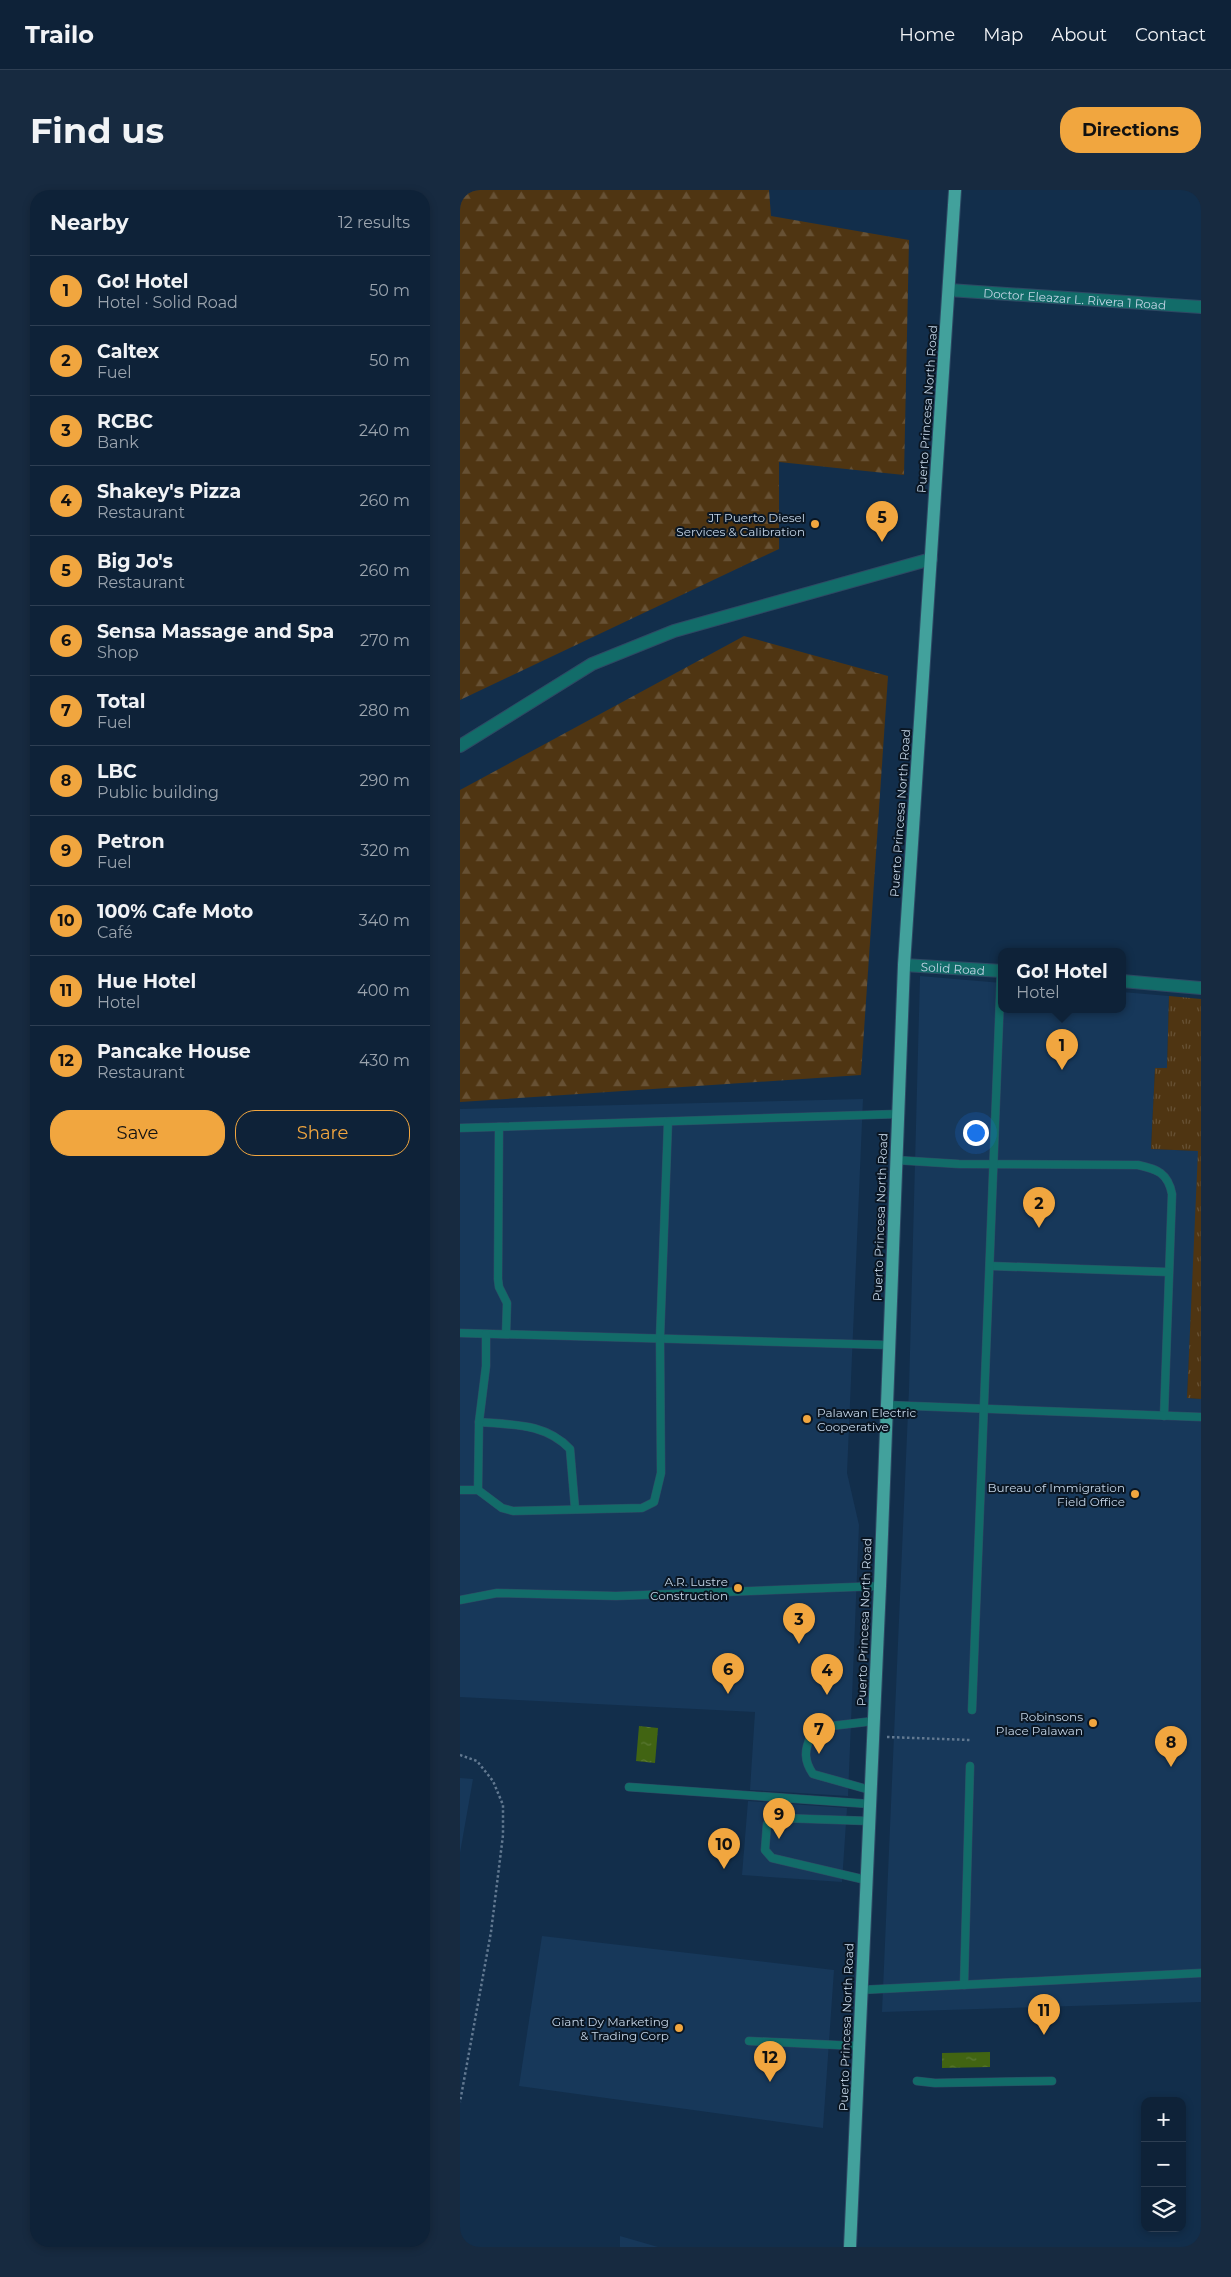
<!DOCTYPE html>
<html lang="en">
<head>
<meta charset="utf-8">
<style>
	:root { --surface:#0e2238; --page:#172a40; --text:#f1f3f6; --muted:#9ba4ae; --line:#2e3f53; --accent:#f1a63f }
	body { margin:0; font-family:Montserrat,sans-serif; background:var(--page); color:var(--text) }
	.controls { position:absolute; right:15px; bottom:15px; display:grid; overflow:hidden; border-radius:10px; box-shadow:0 2px 8px #0003 }
	.controls button { width:45px; height:45px; display:grid; place-items:center; padding:0; border:0; border-bottom:1px solid var(--line); background:var(--surface); color:var(--text); font:25px sans-serif }
	.you { position:absolute; left:515px; top:942px; width:18px; height:18px; margin:-12px; border:4px solid #fff; border-radius:50%; background:#1a73e8; box-shadow:0 0 0 8px #1a73e833 }
	.badge { display:grid; place-items:center; width:32px; height:32px; border-radius:50%; background:var(--accent); color:#111; font-size:16px; font-weight:700 }
	.pin { position:absolute; translate:-50% -41px; filter:drop-shadow(0 1px 2px #0008) }
	.pin::after { content:''; position:absolute; top:26px; width:18px; height:15px; background:inherit; clip-path:polygon(0 0,100% 0,50% 100%) }
	.popup { position:absolute; left:538px; top:758px; width:128px; height:65px; box-sizing:border-box; display:grid; place-content:center; border-radius:10px; background:var(--surface); filter:drop-shadow(0 1px 4px #0005); font-size:16px; white-space:nowrap; color:var(--muted) }
	.popup b { font-size:19px; color:var(--text) }
	.popup::after { content:''; position:absolute; left:50%; top:100%; margin-left:-10px; border:10px solid transparent; border-top-color:var(--surface) }
	.list { margin:0; padding:0; list-style:none }
	h2 { display:flex; justify-content:space-between; align-items:center; height:65px; margin:0; padding:0 20px; font-size:21px }
	h2 small { font-size:16px; font-weight:400; color:var(--muted) }
	.list li { display:grid; grid-template-columns:32px 1fr auto; gap:15px; align-items:center; box-sizing:border-box; height:70px; padding:0 20px; border-top:1px solid var(--line) }
	.list b { display:block; font-size:19px; white-space:nowrap }
	.list p { margin:0; font-size:16px; white-space:nowrap; color:var(--muted) }
	.list em { font-size:16px; font-style:normal; color:var(--muted) }
	.actions { display:flex; gap:10px; padding:15px 20px }
	.actions a { flex:1; padding:11px 0; border:1px solid var(--accent); border-radius:20px; text-align:center; font-size:18px; color:var(--accent) }
	.actions .main { background:var(--accent); color:#111 }
	.icon { flex:none; width:28px; height:28px; fill:none; stroke:currentColor; stroke-width:2; stroke-linecap:round; stroke-linejoin:round }
	.map { position:relative; flex:none; width:741px; height:2057px; overflow:hidden; border-radius:20px }
	header { display:flex; align-items:center; gap:30px; box-sizing:border-box; height:70px; padding:0 25px; background:var(--surface); border-bottom:1px solid var(--line) }
	header strong { font-size:24px }
	nav { display:flex; gap:28px; margin-inline-start:auto; font-size:18px }
	.intro { display:flex; align-items:center; justify-content:space-between; box-sizing:border-box; height:120px; padding:0 30px }
	h1 { margin:0; font-size:35px }
	.button { padding:12px 22px; border-radius:20px; background:var(--accent); color:#111; font-size:18px; font-weight:700 }
	main { display:flex; gap:30px; padding:0 30px }
	aside { flex:1; background:var(--surface); border-radius:20px; box-shadow:0 2px 8px #0003 }
	.map>svg:first-child { display:block }
	.built { fill:#17385a }
	.grass { fill:url(#grass-tufts) }
	.forest { fill:url(#forest-firs) }
	.water { fill:url(#water-ripples) }
	.lines { fill:none; stroke-linecap:round; stroke-linejoin:round }
	.lane-casing { stroke:#2e4964; stroke-width:9 }
	.street-casing { stroke:#2e4964; stroke-width:14 }
	.primary-casing { stroke:#2e4964; stroke-width:14 }
	.path { stroke:#627991; stroke-width:2.5; stroke-dasharray:2.5 2.5; stroke-linecap:butt }
	.lane { stroke:#126c69; stroke-width:8 }
	.street { stroke:#126c69; stroke-width:12 }
	.primary { stroke:#42a19c; stroke-width:12 }
	.poi-dot { fill:#f1a63f; stroke:#0a1623; stroke-width:2 }
	.labels { text-anchor:middle; dominant-baseline:central; stroke-width:4; stroke-linejoin:round; paint-order:stroke }
	.street-label { font-size:12px; fill:#c3d4e6; stroke:#0a1623 }
	.poi-label { font-size:12px; fill:#c3d4e6; stroke:#0a1623; text-anchor:end }
</style>
</head>
<body>
<header>
<strong>Trailo</strong>
<nav><a>Home</a><a>Map</a><a>About</a><a>Contact</a></nav>
</header>
<div class="intro"><h1>Find us</h1><a class="button">Directions</a></div>
<main>
<aside>
<h2>Nearby<small>12 results</small></h2>
<ul class="list">
<li><span class="badge">1</span><div><b>Go! Hotel</b><p>Hotel · Solid Road</p></div><em>50 m</em></li>
<li><span class="badge">2</span><div><b>Caltex</b><p>Fuel</p></div><em>50 m</em></li>
<li><span class="badge">3</span><div><b>RCBC</b><p>Bank</p></div><em>240 m</em></li>
<li><span class="badge">4</span><div><b>Shakey's Pizza</b><p>Restaurant</p></div><em>260 m</em></li>
<li><span class="badge">5</span><div><b>Big Jo's</b><p>Restaurant</p></div><em>260 m</em></li>
<li><span class="badge">6</span><div><b>Sensa Massage and Spa</b><p>Shop</p></div><em>270 m</em></li>
<li><span class="badge">7</span><div><b>Total</b><p>Fuel</p></div><em>280 m</em></li>
<li><span class="badge">8</span><div><b>LBC</b><p>Public building</p></div><em>290 m</em></li>
<li><span class="badge">9</span><div><b>Petron</b><p>Fuel</p></div><em>320 m</em></li>
<li><span class="badge">10</span><div><b>100% Cafe Moto</b><p>Café</p></div><em>340 m</em></li>
<li><span class="badge">11</span><div><b>Hue Hotel</b><p>Hotel</p></div><em>400 m</em></li>
<li><span class="badge">12</span><div><b>Pancake House</b><p>Restaurant</p></div><em>430 m</em></li>
</ul>
<div class="actions"><a class="main">Save</a><a>Share</a></div>
</aside>
<div class="map">
<svg width="741" height="2057" viewBox="0 0 741 2057">
	<defs>
		<pattern id="grass-tufts" width="24" height="20" patternUnits="userSpaceOnUse" patternTransform="scale(1.25)"><rect width="24" height="20" fill="#4f3512"/><path d="M3 7l-1-3M5 7V3M7 7l1-3M15 17l-1-3M17 17v-4M19 17l1-3" fill="none" stroke="#675134"/></pattern>
		<pattern id="forest-firs" width="22" height="20" patternUnits="userSpaceOnUse" patternTransform="scale(1.25)"><rect width="22" height="20" fill="#4f3512"/><path d="M5 1l3.5 6h-7zM16 11l3.5 6h-7z" fill="#675134"/></pattern>
		<pattern id="water-ripples" width="26" height="14" patternUnits="userSpaceOnUse" patternTransform="scale(1.25)"><rect width="26" height="14" fill="#416412"/><path d="M2 4q2-2 4 0t4 0M15 11q2-2 4 0t4 0" fill="none" stroke="#5b7934"/></pattern>
	</defs>
	<rect width="100%" height="100%" fill="#122e4b"/>
	<g class="built">
		<path d="M 460,786 L 542,793 L 542,819 L 662,819 L 662,802 L 709,806 L 707,879 L 695,878 L 691,959 L 739,961 L 727,1208 L 741,1209 L 741,1812 L 422,1822 L 449,1199 Z"/>
		<path d="M 403,909 L 387,1283 L 399,1335 L 388,1606 L 290,1600 L 295,1522 L 0,1507 L 0,919 Z"/>
		<path d="M 0,1588 L 13,1589 L 0,1663 Z"/>
		<path d="M 288,1611 L 387,1618 L 382,1692 L 282,1685 Z"/>
		<path d="M 82,1746 L 374,1780 L 363,1938 L 59,1896 Z"/>
		<path d="M 160,2046 L 198,2057 L 160,2057 Z"/>
	</g>
	<path class="grass" d="M 709,806 L 741,809 L 741,1209 L 727,1208 L 738,961 L 691,959 L 695,878 L 707,878 Z"/>
	<g class="forest">
		<path d="M 0,0 L 309,0 L 311,26 L 449,50 L 444,285 L 319,272 L 319,359 L 0,510 Z"/>
		<path d="M 284,446 L 428,486 L 401,885 L 0,912 L 0,600 Z"/>
	</g>
	<g class="water">
		<path d="M 179,1536 L 198,1538 L 195,1573 L 176,1571 Z"/>
		<path d="M 530,1862 L 530,1877 L 482,1878 L 482,1863 Z"/>
	</g>
	<g class="lines">
		<g class="lane-casing">
			<g id="lane">
				<path d="M 39,937 L 38,1089 L 39,1097 L 47,1113 L 46,1144"/>
				<path d="M 0,938 L 438,924"/>
				<path d="M 435,970 L 499,974 L 678,975 C 697,979 708,983 712,1004 L 704,1226"/>
				<path d="M 531,1076 L 708,1082"/>
				<path d="M 0,1143 L 428,1155"/>
				<path d="M 426,1215 L 741,1227"/>
				<path d="M 19,1232 C 53,1235 85,1233 110,1259 L 115,1318"/>
				<path d="M 0,1300 L 18,1300 L 42,1318 L 53,1321 L 182,1318 L 194,1312 L 201,1283 L 200,1148 L 208,932"/>
				<path d="M 18,1300 L 19,1232 L 26,1176 L 26,1144"/>
				<path d="M 0,1410 L 37,1403 L 156,1406 L 420,1396"/>
				<path d="M 512,1520 L 541,781"/>
				<path d="M 169,1597 L 410,1614"/>
				<path d="M 410,1600 L 353,1584 C 344,1571 344,1560 351,1546 L 371,1536 L 414,1531"/>
				<path d="M 406,1690 L 312,1668 L 305,1660 L 307,1634 L 312,1629 L 321,1628 L 409,1631"/>
				<path d="M 504,1795 L 510,1576"/>
				<path d="M 400,1800 L 741,1783"/>
				<path d="M 289,1851 L 398,1856"/>
				<path d="M 457,1891 L 475,1893 L 592,1891"/>
			</g>
		</g>
		<g class="street-casing">
			<g id="street">
				<path id="s1" d="M 489,100 L 741,117"/>
				<path d="M 0,556 L 132,474 L 214,441 L 471,369"/>
				<path id="s2" d="M 444,775 L 542,781"/>
				<path d="M 662,791 L 741,798"/>
			</g>
		</g>
		<g class="primary-casing">
			<path id="primary" d="M 390,2057 L 420,1396 L 444,775 L 495,0"/>
		</g>
		<g class="path">
			<path d="M 427,1547 L 510,1550"/>
			<path d="M 0,1565 L 17,1571 L 33,1591 L 43,1615 L 43,1645 L 31,1742 L 0,1912"/>
		</g>
		<use href="#lane" class="lane"/>
		<use href="#street" class="street"/>
		<use href="#primary" class="primary"/>
	</g>
	<g class="poi-dot">
		<circle cx="355" cy="334" r="5"/>
		<circle cx="347" cy="1229" r="5"/>
		<circle cx="675" cy="1304" r="5"/>
		<circle cx="278" cy="1398" r="5"/>
		<circle cx="633" cy="1533" r="5"/>
		<circle cx="219" cy="1838" r="5"/>
	</g>
	<g class="labels">
		<g class="street-label">
			<text stroke="none"><textPath href="#s1" startOffset="126">Doctor Eleazar L. Rivera 1 Road</textPath></text>
			<text transform="translate(467 219) rotate(-86)">Puerto Princesa North Road</text>
			<text transform="translate(440 623) rotate(-86)">Puerto Princesa North Road</text>
			<text stroke="none"><textPath href="#s2" startOffset="49">Solid Road</textPath></text>
			<text transform="translate(420 1027) rotate(-88)">Puerto Princesa North Road</text>
			<text transform="translate(404 1432) rotate(-88)">Puerto Princesa North Road</text>
			<text transform="translate(386 1837) rotate(-88)">Puerto Princesa North Road</text>
		</g>
		<g class="poi-label">
			<text x="345" y="327">JT Puerto Diesel<tspan x="345" dy="14">Services &amp; Calibration</tspan></text>
			<text x="357" y="1222" text-anchor="start">Palawan Electric<tspan x="357" dy="14">Cooperative</tspan></text>
			<text x="665" y="1297">Bureau of Immigration<tspan x="665" dy="14">Field Office</tspan></text>
			<text x="268" y="1391">A.R. Lustre<tspan x="268" dy="14">Construction</tspan></text>
			<text x="623" y="1526">Robinsons<tspan x="623" dy="14">Place Palawan</tspan></text>
			<text x="209" y="1831">Giant Dy Marketing<tspan x="209" dy="14">&amp; Trading Corp</tspan></text>
		</g>
	</g>
</svg>
<div class="controls">
<button>+</button>
<button>−</button>
<button><svg class="icon" aria-label="layers" viewBox="0 0 24 24"><path d="M12 4l9 5-9 5-9-5zM3 14l9 5 9-5"/></svg></button>
</div>
<div class="you"></div>
<div class="pin badge" style="left:602px;top:880px">1</div>
<div class="popup"><b>Go! Hotel</b>Hotel</div>
<div class="pin badge" style="left:579px;top:1038px">2</div>
<div class="pin badge" style="left:339px;top:1454px">3</div>
<div class="pin badge" style="left:367px;top:1505px">4</div>
<div class="pin badge" style="left:422px;top:352px">5</div>
<div class="pin badge" style="left:268px;top:1504px">6</div>
<div class="pin badge" style="left:359px;top:1564px">7</div>
<div class="pin badge" style="left:711px;top:1577px">8</div>
<div class="pin badge" style="left:319px;top:1649px">9</div>
<div class="pin badge" style="left:264px;top:1679px">10</div>
<div class="pin badge" style="left:584px;top:1845px">11</div>
<div class="pin badge" style="left:310px;top:1892px">12</div>
</div>
</main>
</body>
</html>
